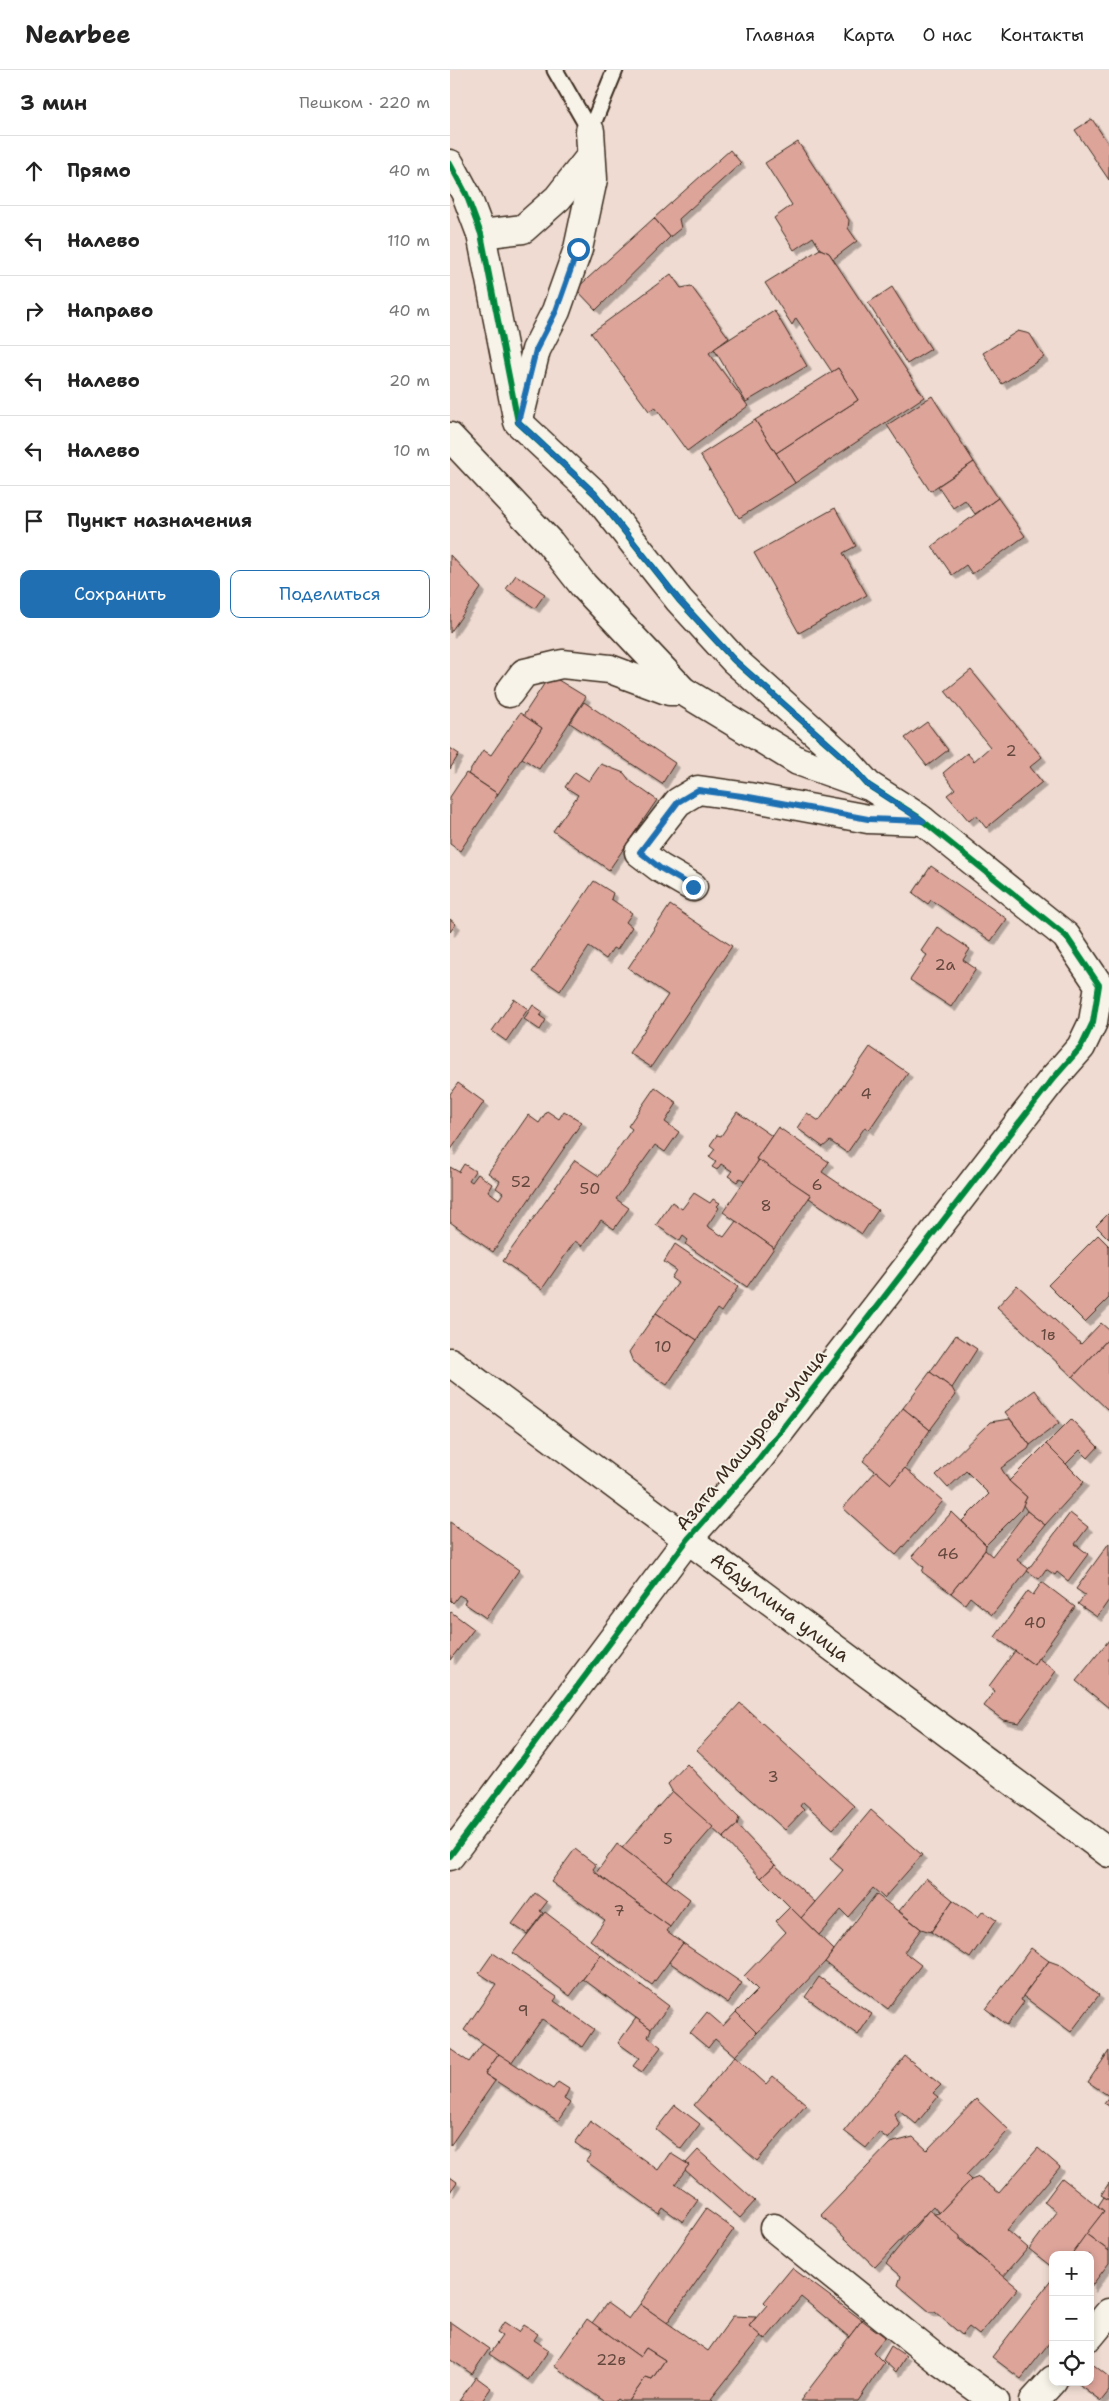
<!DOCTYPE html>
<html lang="ru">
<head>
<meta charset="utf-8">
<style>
	:root { --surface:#fff; --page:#f2f2f2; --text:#222; --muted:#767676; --line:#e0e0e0; --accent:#1f6fb2 }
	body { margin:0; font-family:"Shantell Sans",sans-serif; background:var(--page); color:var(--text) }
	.controls { position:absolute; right:15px; bottom:15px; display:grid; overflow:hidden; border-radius:10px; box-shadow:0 2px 8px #0003 }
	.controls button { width:45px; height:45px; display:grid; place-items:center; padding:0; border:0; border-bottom:1px solid var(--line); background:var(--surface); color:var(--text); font:25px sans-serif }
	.stop { position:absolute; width:15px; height:15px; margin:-11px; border:4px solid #1f6fb2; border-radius:50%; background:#fff }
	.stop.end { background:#1f6fb2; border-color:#fff; box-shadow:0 1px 5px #0008 }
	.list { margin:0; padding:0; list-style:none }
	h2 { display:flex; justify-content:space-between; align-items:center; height:65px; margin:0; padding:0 20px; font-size:21px }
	h2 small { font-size:16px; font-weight:400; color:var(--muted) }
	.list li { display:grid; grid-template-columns:32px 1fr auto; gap:15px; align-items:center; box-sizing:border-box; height:70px; padding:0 20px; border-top:1px solid var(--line) }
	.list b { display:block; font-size:19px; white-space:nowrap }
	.list em { font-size:16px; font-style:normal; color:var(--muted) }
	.actions { display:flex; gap:10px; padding:15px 20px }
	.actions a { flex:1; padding:11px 0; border:1px solid var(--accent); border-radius:10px; text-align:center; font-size:18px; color:var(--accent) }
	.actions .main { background:var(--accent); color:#fff }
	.icon { flex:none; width:28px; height:28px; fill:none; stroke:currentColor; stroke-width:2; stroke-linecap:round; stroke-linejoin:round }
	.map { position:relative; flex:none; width:659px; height:2331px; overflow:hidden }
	header { display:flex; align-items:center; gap:30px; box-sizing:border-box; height:70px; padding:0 25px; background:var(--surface); border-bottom:1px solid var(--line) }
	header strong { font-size:24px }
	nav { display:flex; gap:28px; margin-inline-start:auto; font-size:18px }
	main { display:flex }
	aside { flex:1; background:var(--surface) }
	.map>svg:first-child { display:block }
	.building { fill:#dda49a; stroke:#3b2a1e; filter:url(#shadow) }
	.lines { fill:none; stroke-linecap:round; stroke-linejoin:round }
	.service-casing { stroke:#3b2a1e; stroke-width:19 }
	.minor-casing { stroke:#3b2a1e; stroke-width:31 }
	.service { stroke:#f7f3e8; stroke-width:15 }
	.minor { stroke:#f7f3e8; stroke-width:28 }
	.cycleway-casing { stroke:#f7f3e8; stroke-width:9 }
	.cycleway { stroke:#00873e; stroke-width:6 }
	.route { stroke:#1f6fb2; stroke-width:6 }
	.labels { text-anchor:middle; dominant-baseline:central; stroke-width:4; stroke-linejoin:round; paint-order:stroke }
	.number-label { font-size:16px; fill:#64483d }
	.street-label { font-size:19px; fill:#3b2a1e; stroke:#f7f3e8 }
</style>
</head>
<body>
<header>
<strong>Nearbee</strong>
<nav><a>Главная</a><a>Карта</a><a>О нас</a><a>Контакты</a></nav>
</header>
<main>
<aside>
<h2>3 мин<small>Пешком · 220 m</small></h2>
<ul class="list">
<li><svg class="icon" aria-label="ahead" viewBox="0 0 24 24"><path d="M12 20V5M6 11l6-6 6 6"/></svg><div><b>Прямо</b></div><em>40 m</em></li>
<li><svg class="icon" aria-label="left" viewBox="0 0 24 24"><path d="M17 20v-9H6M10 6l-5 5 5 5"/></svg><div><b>Налево</b></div><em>110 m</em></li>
<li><svg class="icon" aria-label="right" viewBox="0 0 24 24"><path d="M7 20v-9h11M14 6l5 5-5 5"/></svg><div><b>Направо</b></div><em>40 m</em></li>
<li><svg class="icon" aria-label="left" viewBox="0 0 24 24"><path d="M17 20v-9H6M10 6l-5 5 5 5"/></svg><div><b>Налево</b></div><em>20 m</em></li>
<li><svg class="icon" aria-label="left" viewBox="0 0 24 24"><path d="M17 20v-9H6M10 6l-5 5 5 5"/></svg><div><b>Налево</b></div><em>10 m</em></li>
<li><svg class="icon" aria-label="arrive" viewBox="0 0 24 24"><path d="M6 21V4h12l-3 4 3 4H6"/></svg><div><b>Пункт назначения</b></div></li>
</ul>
<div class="actions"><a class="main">Сохранить</a><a>Поделиться</a></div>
</aside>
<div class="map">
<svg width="659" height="2331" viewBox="0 0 659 2331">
	<defs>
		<filter id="shadow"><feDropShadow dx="4.5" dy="4.5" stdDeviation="0" flood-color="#0004"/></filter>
	</defs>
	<rect width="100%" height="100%" fill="#efdbd1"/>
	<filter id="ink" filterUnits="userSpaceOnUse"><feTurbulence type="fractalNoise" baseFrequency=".02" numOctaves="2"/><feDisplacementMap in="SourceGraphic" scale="10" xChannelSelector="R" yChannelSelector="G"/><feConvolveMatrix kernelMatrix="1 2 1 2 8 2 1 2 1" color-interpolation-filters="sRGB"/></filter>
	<g filter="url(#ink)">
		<g class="building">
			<path d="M 642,49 L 659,75 L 659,110 L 625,60 Z"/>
			<path d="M 348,72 L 399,150 L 398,158 L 407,171 L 383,189 L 379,183 L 370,179 L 363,167 L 344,180 L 324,148 L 342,135 L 315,93 Z"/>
			<path d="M 280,80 L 291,93 L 229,149 L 231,158 L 220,167 L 204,148 Z"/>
			<path d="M 204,148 L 220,167 L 146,240 L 126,219 Z"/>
			<path d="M 370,179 L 379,183 L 474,327 L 345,413 L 326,383 L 408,330 L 388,298 L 382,302 L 346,248 L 342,255 L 315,213 Z"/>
			<path d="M 221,204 L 231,218 L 241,216 L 279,268 L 259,283 L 298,336 L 237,381 L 205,337 L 199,341 L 141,263 Z"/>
			<path d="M 442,217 L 481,279 L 457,294 L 418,233 Z"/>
			<path d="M 324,240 L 357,296 L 296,332 L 264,279 Z"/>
			<path d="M 568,261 L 580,264 L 594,287 L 552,314 L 533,283 Z"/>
			<path d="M 388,298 L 408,330 L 326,383 L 305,350 Z"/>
			<path d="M 482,326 L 524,392 L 480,421 L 437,355 Z"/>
			<path d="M 305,350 L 345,413 L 289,448 L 250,385 Z"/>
			<path d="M 524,392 L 548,428 L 525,444 L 515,430 L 503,438 L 488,416 Z"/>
			<path d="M 548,428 L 575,466 L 522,504 L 516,495 L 502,505 L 482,476 Z"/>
			<path d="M 385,438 L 406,476 L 393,483 L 417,525 L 349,563 L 304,483 Z"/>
			<path d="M 0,485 L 31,518 L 0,563 Z"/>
			<path d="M 66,505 L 95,524 L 85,538 L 56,519 Z"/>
			<path d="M 521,600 L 592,687 L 580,697 L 592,712 L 536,758 L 526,745 L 519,751 L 497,725 L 505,719 L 493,703 L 517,683 L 524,691 L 540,677 L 495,621 Z"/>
			<path d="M 100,605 L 136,627 L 89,699 L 72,688 L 92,658 L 73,646 Z"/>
			<path d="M 134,632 L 225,693 L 212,714 L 120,653 Z"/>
			<path d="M 70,643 L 92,658 L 48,724 L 18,704 L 33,680 L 41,685 Z"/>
			<path d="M 477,652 L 498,680 L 477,696 L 455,668 Z"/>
			<path d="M 0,678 L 9,684 L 0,699 Z"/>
			<path d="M 151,694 L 174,703 L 180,711 L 207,730 L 159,800 L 103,761 L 128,725 L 115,717 L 125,702 L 139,711 Z"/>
			<path d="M 16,703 L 48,724 L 10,781 L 0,774 L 0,727 Z"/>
			<path d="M 481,796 L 557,849 L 541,871 L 481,830 L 478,834 L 463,823 Z"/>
			<path d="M 144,811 L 163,823 L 161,829 L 182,843 L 176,852 L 182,857 L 167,880 L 163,878 L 156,889 L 139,877 L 110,921 L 82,902 Z"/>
			<path d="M 220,835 L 282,876 L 201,997 L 179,983 L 218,925 L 178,898 Z"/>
			<path d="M 0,849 L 6,854 L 0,862 Z"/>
			<path d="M 487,857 L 520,879 L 513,890 L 526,899 L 501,937 L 460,910 L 477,885 L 471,881 Z"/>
			<path d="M 64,929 L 78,939 L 56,971 L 42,961 Z"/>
			<path d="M 83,935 L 93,942 L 90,946 L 96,950 L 90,960 L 74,949 Z"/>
			<path d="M 420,977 L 458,1003 L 419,1060 L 415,1057 L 397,1083 L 380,1071 L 373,1077 L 347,1058 L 357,1043 L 369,1051 Z"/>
			<path d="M 8,1013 L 34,1032 L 0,1081 L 0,1024 Z"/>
			<path d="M 205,1017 L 227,1033 L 215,1052 L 229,1062 L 215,1082 L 205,1075 L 166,1129 L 179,1138 L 164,1159 L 151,1150 L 132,1176 L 125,1171 L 92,1219 L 53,1191 L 125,1090 L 149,1106 L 182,1059 L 178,1056 Z"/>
			<path d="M 97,1041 L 109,1049 L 114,1041 L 132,1052 L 43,1182 L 0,1152 L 0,1097 L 9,1102 L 14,1094 L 25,1101 L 19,1110 L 22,1112 L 28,1104 L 42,1114 L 38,1121 L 49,1129 L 53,1123 L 46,1118 L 50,1111 L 38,1103 L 78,1045 L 89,1053 Z"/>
			<path d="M 287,1042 L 322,1066 L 306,1089 L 309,1090 L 295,1111 L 290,1108 L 287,1112 L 278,1106 L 282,1101 L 271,1094 L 267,1100 L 262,1097 L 266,1092 L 259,1087 L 265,1079 L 260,1075 L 267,1065 L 271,1066 Z"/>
			<path d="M 328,1057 L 379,1092 L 372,1102 L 428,1140 L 412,1164 L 359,1128 L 361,1125 L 306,1089 Z"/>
			<path d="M 309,1090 L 361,1125 L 324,1178 L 273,1142 Z"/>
			<path d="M 244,1123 L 260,1133 L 263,1129 L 270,1133 L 267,1136 L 269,1138 L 257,1156 L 274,1167 L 286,1151 L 324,1178 L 297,1217 L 235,1174 L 238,1170 L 233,1166 L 230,1171 L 206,1155 L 222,1132 L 232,1139 Z"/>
			<path d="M 659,1143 L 659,1169 L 646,1156 Z"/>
			<path d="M 648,1165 L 659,1176 L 659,1228 L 635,1252 L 598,1215 Z"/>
			<path d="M 225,1174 L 288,1217 L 271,1242 L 267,1239 L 247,1270 L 206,1243 L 228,1213 L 221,1208 L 226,1200 L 214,1192 Z"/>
			<path d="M 567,1215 L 631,1274 L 651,1253 L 659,1260 L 659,1268 L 623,1307 L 547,1237 Z"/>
			<path d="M 206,1243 L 247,1270 L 217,1315 L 183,1292 L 179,1282 Z"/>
			<path d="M 506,1265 L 527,1279 L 502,1318 L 480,1302 Z"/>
			<path d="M 659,1268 L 659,1336 L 657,1339 L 623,1307 Z"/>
			<path d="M 480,1302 L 502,1318 L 506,1325 L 480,1360 L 453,1338 Z"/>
			<path d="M 585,1320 L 609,1353 L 580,1375 L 555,1342 Z"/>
			<path d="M 453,1338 L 480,1360 L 455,1398 L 441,1414 L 413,1391 Z"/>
			<path d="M 560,1349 L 580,1375 L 578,1379 L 551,1398 L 559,1411 L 577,1427 L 571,1440 L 536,1475 L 512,1451 L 539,1424 L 516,1401 L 498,1418 L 486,1405 L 540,1352 Z"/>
			<path d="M 621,1349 L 648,1377 L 638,1388 L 630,1380 L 616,1394 L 596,1374 Z"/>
			<path d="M 596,1374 L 634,1412 L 595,1455 L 577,1441 L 573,1435 L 577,1427 L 559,1411 Z"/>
			<path d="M 455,1398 L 493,1431 L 446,1485 L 393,1438 L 426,1401 L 441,1414 Z"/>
			<path d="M 577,1441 L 595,1455 L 567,1490 L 579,1499 L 542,1545 L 520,1527 L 515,1534 L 501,1523 L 535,1480 L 542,1486 Z"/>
			<path d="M 502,1442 L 536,1475 L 535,1480 L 501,1523 L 472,1502 L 474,1497 L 462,1486 Z"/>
			<path d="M 620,1443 L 638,1457 L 625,1474 L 638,1484 L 618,1511 L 607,1502 L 605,1505 L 596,1499 L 589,1509 L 577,1501 Z"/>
			<path d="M 0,1452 L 69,1500 L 36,1548 L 14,1533 L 16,1529 L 9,1525 L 3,1533 L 0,1530 Z"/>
			<path d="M 659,1473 L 659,1530 L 647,1547 L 628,1534 L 635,1525 L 626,1519 Z"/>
			<path d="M 592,1512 L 625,1537 L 584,1595 L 545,1567 L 578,1521 L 583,1525 Z"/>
			<path d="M 1,1542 L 24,1559 L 0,1590 L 0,1543 Z"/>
			<path d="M 659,1570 L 659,1638 L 626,1611 Z"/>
			<path d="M 565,1581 L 584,1595 L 588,1588 L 606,1601 L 569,1653 L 553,1650 L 534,1636 L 545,1621 L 539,1616 Z"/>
			<path d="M 290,1633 L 404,1736 L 383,1759 L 353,1732 L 350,1736 L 354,1740 L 335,1760 L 247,1680 Z"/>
			<path d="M 237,1694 L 289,1748 L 287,1755 L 273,1768 L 222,1721 L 218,1714 Z"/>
			<path d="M 222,1721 L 263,1757 L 216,1811 L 172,1778 Z"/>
			<path d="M 421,1740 L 472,1785 L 434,1828 L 423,1818 L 398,1847 L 391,1840 L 369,1865 L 351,1848 L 393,1800 L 380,1789 Z"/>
			<path d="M 287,1755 L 325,1795 L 311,1808 L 273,1768 Z"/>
			<path d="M 167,1774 L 240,1829 L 220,1857 L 146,1803 Z"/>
			<path d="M 125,1779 L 146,1795 L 143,1799 L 146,1803 L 220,1857 L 217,1861 L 233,1873 L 202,1915 L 140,1870 L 155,1850 L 101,1812 Z"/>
			<path d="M 325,1795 L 365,1832 L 351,1848 L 311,1808 Z"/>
			<path d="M 476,1808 L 503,1830 L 481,1862 L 471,1859 L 449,1841 Z"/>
			<path d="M 85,1823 L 97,1832 L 90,1841 L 93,1843 L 77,1864 L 62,1854 Z"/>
			<path d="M 426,1824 L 471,1859 L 454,1882 L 471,1895 L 438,1939 L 375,1892 Z"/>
			<path d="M 503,1830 L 528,1847 L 533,1841 L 546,1850 L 520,1888 L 481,1862 Z"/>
			<path d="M 340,1837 L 384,1880 L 375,1892 L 307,1963 L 286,1942 L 308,1920 L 294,1906 L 336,1862 L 326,1851 Z"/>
			<path d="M 95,1842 L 151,1885 L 120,1926 L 63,1883 Z"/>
			<path d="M 233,1873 L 292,1913 L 278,1933 L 219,1892 Z"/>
			<path d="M 581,1878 L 599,1891 L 573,1926 L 571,1930 L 574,1932 L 557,1955 L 536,1939 Z"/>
			<path d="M 43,1883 L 107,1927 L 104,1931 L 144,1959 L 132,1977 L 92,1949 L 61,1993 L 14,1960 L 46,1914 L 29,1903 Z"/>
			<path d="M 151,1885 L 219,1936 L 201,1959 L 133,1909 Z"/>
			<path d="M 599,1891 L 610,1895 L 649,1925 L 621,1962 L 573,1926 Z"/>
			<path d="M 369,1907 L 422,1944 L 408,1965 L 355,1927 Z"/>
			<path d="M 257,1942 L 273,1956 L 286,1942 L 307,1963 L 285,1986 L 265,1969 L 258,1978 L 240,1963 Z"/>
			<path d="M 186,1948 L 201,1959 L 198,1967 L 211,1977 L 192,2002 L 183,1996 L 189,1988 L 168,1973 Z"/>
			<path d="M 33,1973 L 49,1984 L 35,2004 L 45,2011 L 0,2076 L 0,1979 L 19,1992 Z"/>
			<path d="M 659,1981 L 659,2036 L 654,2033 L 659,2026 L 638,2012 Z"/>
			<path d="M 49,1984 L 103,2019 L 108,2012 L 119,2019 L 114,2029 L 120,2033 L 108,2051 L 35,2004 Z"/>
			<path d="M 285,1986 L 316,2014 L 323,2006 L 356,2034 L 307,2091 L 244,2035 Z"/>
			<path d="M 455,1986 L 491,2015 L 483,2023 L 488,2027 L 466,2054 L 448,2039 L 444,2044 L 450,2055 L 438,2069 L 429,2062 L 416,2078 L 394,2061 Z"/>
			<path d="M 526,2029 L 559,2060 L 516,2105 L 521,2110 L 489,2143 L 483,2136 L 425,2197 L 371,2145 L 440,2073 L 463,2067 L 477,2080 Z"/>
			<path d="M 225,2035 L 250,2054 L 231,2079 L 206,2059 Z"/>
			<path d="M 140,2051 L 208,2100 L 220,2083 L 239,2095 L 225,2114 L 248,2130 L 233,2152 L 213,2138 L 209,2144 L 136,2091 L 141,2084 L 125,2073 Z"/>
			<path d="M 588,2078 L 610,2097 L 557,2160 L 578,2178 L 553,2207 L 484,2144 L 489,2143 L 521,2110 L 529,2107 L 549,2123 Z"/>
			<path d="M 248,2080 L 305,2131 L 290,2148 L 235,2100 L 239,2095 L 236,2093 Z"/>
			<path d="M 0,2107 L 7,2112 L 0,2122 Z"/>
			<path d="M 612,2108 L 654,2141 L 621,2185 L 603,2185 L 603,2198 L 579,2179 L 607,2142 L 594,2132 Z"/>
			<path d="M 659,2113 L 659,2130 L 651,2125 Z"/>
			<path d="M 654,2127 L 659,2130 L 659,2181 L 636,2164 L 654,2141 L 648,2136 Z"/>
			<path d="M 256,2139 L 284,2159 L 217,2253 L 190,2234 Z"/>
			<path d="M 479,2140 L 510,2166 L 510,2170 L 568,2218 L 529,2265 L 519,2257 L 512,2265 L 485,2242 L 480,2242 L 448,2215 L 451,2206 L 436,2193 Z"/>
			<path d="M 636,2164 L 659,2181 L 659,2193 L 640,2218 L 640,2185 L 621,2185 Z"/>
			<path d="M 342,2198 L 412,2250 L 399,2267 L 351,2227 L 315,2270 L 299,2256 L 317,2235 L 314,2232 Z"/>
			<path d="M 603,2208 L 603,2268 L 571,2309 L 542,2287 Z"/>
			<path d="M 157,2233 L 179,2249 L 190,2234 L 258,2281 L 283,2246 L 306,2247 L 299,2256 L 311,2266 L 261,2329 L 263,2331 L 179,2331 L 196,2307 L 202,2309 L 215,2290 L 196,2278 L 190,2287 L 142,2253 Z"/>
			<path d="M 137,2249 L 190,2287 L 196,2278 L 215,2290 L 202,2309 L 196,2307 L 179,2331 L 170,2331 L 167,2329 L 165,2331 L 154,2331 L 104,2296 Z"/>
			<path d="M 412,2250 L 435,2267 L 423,2282 L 434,2293 L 408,2331 L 350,2331 Z"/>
			<path d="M 0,2252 L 39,2279 L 22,2304 L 0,2289 Z"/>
			<path d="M 54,2252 L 69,2262 L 74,2255 L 88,2264 L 84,2270 L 99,2280 L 78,2310 L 39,2284 L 52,2266 L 47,2263 Z"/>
			<path d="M 441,2276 L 456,2286 L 446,2302 L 433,2290 Z"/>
			<path d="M 640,2292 L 659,2307 L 659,2321 L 651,2331 L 626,2312 L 640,2312 Z"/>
			<path d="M 26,2307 L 41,2318 L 32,2331 L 9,2331 Z"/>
		</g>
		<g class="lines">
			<g class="service-casing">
				<path id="service" d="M 105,0 L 140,61 L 165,0"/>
			</g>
			<g class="minor-casing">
				<g id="minor">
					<path d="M 0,94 L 16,124 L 31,164 L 68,352 L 145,424 L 229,530 L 284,590 L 394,688 L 418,715 L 468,747 L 616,866 L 649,915 L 643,952 L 631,977 L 602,1010 L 308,1390 L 238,1469 L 0,1786"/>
					<path d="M 31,164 L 73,159 L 108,128 L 141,86"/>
					<path d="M 70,345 L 86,280 L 106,241 L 128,179 L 143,109 L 140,61"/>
					<path d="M 0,367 L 100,473 L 133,515 L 233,621 L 348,691 L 416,715"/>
					<path d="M 59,623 L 74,603 L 112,594 L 160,599 L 219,621 L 233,621"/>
					<path d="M 243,817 L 210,798 L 189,782 L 228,732 L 248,720 L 299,727 L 418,749 L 473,751"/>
					<path d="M 0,1292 L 659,1783"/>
					<path d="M 324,2158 L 488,2290 L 545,2331"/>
					<path d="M 640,2266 L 659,2243"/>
					<path d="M 584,2331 L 603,2310"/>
				</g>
			</g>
			<use href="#service" class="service"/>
			<use href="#minor" class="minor"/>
			<g class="cycleway-casing">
				<path id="cycleway" d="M 0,94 L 16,124 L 31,164 L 68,352 L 145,424 L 229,530 L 284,590 L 394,688 L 418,715 L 468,747 L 616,866 L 649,915 L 643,952 L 631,977 L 602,1010 L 308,1390 L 238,1469 L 0,1786"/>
			</g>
			<use href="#cycleway" class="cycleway"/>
		</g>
	</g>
	<g class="lines" filter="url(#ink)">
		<path class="route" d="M 128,179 L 106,241 L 86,280 L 68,352 L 145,424 L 229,530 L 284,590 L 394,688 L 418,715 L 473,751 L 418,749 L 299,727 L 248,720 L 228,732 L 190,782 L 210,798 L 243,817"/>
	</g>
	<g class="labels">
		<g class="number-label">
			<text x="561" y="680">2</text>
			<text x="495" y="894">2а</text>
			<text x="416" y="1023">4</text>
			<text x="71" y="1111">52</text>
			<text x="367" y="1114">6</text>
			<text x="140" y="1118">50</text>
			<text x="316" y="1135">8</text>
			<text x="598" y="1264">1в</text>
			<text x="213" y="1276">10</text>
			<text x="498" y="1483">46</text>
			<text x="585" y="1552">40</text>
			<text x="323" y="1706">3</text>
			<text x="218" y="1768">5</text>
			<text x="169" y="1840">7</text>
			<text x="73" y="1940">9</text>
			<text x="161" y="2289">22в</text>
		</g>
		<g class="street-label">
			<text transform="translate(301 1370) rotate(-51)">Азата Машурова улица</text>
			<text transform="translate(330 1537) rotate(37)">Абдуллина улица</text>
		</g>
	</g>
</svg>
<div class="controls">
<button>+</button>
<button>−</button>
<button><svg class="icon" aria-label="locate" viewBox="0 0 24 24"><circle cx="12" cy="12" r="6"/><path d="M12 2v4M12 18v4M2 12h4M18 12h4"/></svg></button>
</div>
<div class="stop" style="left:128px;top:179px"></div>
<div class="stop end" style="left:243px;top:817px"></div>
</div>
</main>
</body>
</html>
